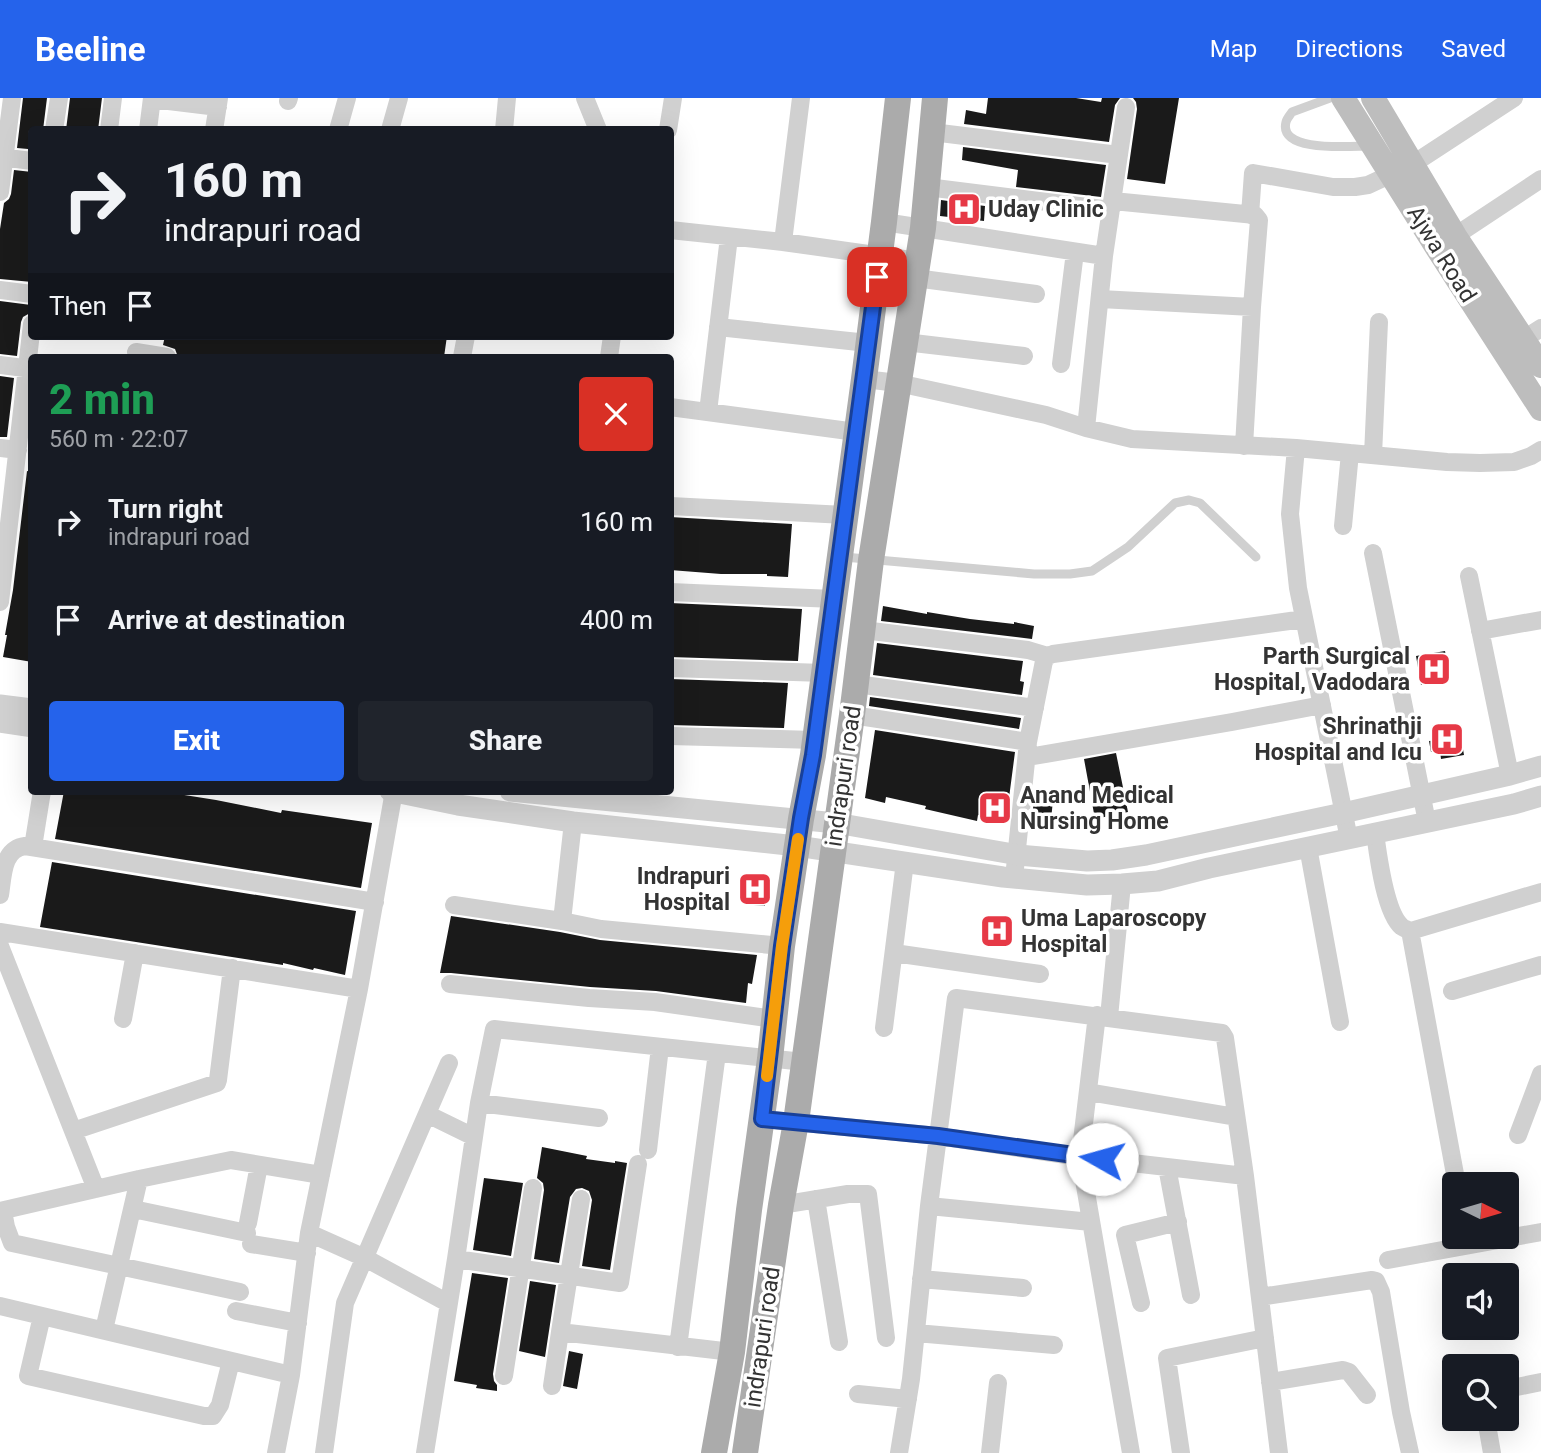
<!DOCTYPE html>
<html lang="en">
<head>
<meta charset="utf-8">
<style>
  body { margin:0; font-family:Roboto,sans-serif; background:#20242c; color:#f1f3f6; height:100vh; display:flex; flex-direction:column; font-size:26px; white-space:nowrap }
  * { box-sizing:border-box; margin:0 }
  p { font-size:23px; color:#9ea1a6 }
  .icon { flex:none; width:38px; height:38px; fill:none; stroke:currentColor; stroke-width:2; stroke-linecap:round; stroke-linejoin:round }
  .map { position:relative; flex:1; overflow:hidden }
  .side { position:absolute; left:28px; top:256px; width:646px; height:441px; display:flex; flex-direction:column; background:#171b24; border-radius:7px; box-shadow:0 7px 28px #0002 }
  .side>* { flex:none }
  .hud { position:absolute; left:28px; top:28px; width:646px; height:214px; border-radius:7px; box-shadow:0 7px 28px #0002; background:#171b24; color:#f1f3f6; overflow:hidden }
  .needle { width:46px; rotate:95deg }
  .controls { position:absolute; left:1442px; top:1074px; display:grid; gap:14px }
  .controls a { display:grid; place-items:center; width:77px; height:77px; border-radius:7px; background:#171b24; box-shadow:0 7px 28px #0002; font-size:35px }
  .pin { position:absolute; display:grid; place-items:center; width:60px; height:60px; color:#fff; margin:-30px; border-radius:14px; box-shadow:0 4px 10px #0006 }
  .me { position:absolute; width:77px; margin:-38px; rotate:277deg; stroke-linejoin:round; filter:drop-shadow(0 0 5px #0008) }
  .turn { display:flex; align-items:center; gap:24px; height:147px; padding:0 21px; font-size:32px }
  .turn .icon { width:91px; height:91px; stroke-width:2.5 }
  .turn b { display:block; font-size:49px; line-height:60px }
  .then { display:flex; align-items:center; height:66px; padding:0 21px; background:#0003; gap:14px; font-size:26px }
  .round { display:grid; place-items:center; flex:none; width:74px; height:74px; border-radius:7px; background:#20242c }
  .overview { display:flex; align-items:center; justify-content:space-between; height:119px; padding:0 21px }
  h1 { font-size:42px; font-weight:800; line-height:52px; color:#1e9e55 }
  .button { display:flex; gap:14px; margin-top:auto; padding:14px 21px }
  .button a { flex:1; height:80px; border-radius:7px; background:#2563eb; color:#fff; font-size:28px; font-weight:800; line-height:80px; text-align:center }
  .button a+a { background:#20242c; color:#f1f3f6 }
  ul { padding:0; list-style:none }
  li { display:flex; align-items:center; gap:21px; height:98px; padding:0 21px }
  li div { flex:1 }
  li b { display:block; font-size:26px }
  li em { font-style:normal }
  header { display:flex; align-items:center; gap:42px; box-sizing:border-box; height:98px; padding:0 35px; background:#2563eb; color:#fff }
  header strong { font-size:33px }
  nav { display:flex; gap:38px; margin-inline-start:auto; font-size:24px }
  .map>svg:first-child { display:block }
</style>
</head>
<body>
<header>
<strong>Beeline</strong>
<nav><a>Map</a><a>Directions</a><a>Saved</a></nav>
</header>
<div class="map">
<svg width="1541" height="1355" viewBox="0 0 1541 1355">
  <rect width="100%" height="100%" fill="#fff"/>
  <path fill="#1a1a1a" d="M23,0H47L43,32H29L28,51L17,50Z
    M70,0H102L98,32H66Z
    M988,0H1076L1101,4L1102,0H1120L1115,7L1109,44L964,26L966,12L986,16Z
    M1133,0H1179L1165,86L1127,81L1137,11L1136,4Z
    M963,49L1106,67L1101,99L1016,89L1018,72L962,62Z
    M14,72L32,74V184L0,181V131L4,105L9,101L11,96Z
    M941,102L985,108L984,123L940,118Z
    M0,203L31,207L30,215L23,219L21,224L17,258L0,256Z
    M165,238H447L444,259H178L175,251L163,247Z
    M0,278L14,280L7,339H0Z
    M27,373L32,374V564L3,559L7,537H5L13,492Z
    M670,419L792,426L788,479L767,478V476H721L670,472Z
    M670,505L802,511L798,563L670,559Z
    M883,508L927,516V514L970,521L1014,526V524L1034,528L1032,541L881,523Z
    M877,545L1023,563L1020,583L1024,584L1022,597L873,577Z
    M1445,553L1450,582L1421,587L1416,558Z
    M670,581L788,585L784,630L670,627Z
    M870,599L1021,620L1019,631L869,608Z
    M1459,628L1464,657L1441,661L1440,653L1431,654L1429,643L1438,642L1437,632Z
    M875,632L1015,654L1006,723L978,717L977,723L925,711L926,708L886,699L885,705L865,700Z
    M1116,655L1128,714L1095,721L1084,661Z
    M64,693H159L216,702L281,715L282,712L372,725L361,790L55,741Z
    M1034,701L1053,702L1050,732L1031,730Z
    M52,764L356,813L345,877L314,870L313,872L283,865V867L40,829Z
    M745,777L767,779L765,808L743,806Z
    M451,818L560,834L600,842L757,857L752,886L748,885L746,905L656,893L590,889L451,875H440Z
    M990,824L1004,825L1002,846L988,844Z
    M542,1049L587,1058L586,1061L615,1065V1063L627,1065L610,1172L582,1168L592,1102L589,1093L582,1090L576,1091L570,1099L559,1165L534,1161L544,1092L543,1085L537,1080Z
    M484,1080L523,1085L511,1158L473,1152Z
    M472,1175L508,1180L493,1276L494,1283L497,1287V1293L476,1290L477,1287L454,1283Z
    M530,1183L556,1187L545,1259L519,1253Z
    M569,1253L583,1256L577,1291L563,1288Z"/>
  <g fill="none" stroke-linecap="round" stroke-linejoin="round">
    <path stroke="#d0d0d0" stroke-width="9" d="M1330,0L1292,14C1290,17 1287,20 1286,24C1278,55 1351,48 1368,48
      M844,459L1034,476H1070L1092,473L1128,449L1175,405L1189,402L1200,405L1256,459"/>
    <path stroke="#d0d0d0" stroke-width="18" d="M585,0L598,32
      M152,1L218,9
      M288,3L289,0
      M54,32L59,0
      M109,32L113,0
      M148,32L152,0
      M214,32L219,0
      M338,32L347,0
      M390,32L399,0
      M504,32L507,0
      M668,32L673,0
      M932,34L1119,57
      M0,59L32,63
      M927,89L1111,112
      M0,94L12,0
      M1113,103L1255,117L1259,122L1252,209L1244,348
      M1250,117L1253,75L1333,89H1355L1368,87L1413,66L1514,0
      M884,124L1104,158
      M670,132L783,144L918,163
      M1455,138L1541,81
      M783,144L801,0
      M915,180L1036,196
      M0,192L32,196
      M1100,201L1252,209
      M718,229L868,245
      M1524,241L1541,230
      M905,244L1024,258
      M136,254L167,259
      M462,259L466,238
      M609,259L612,238
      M1061,266L1075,154
      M0,267L32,271
      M864,281L898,285L1046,317L1086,330L1132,341L1296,350L1447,364L1480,365L1514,364L1531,358L1541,352
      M670,309L856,334
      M708,314L729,139
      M1086,330L1104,158L1126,9
      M0,350L18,352
      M1296,350L1290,416L1298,490L1349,741
      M1373,357L1379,224
      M670,408L845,417
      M1343,428L1350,355
      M1373,455L1427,724
      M1469,478L1510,677
      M670,494L834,501
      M0,504L32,226
      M863,532L1028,552L1048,558
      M1480,533L1541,522
      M670,570L824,575
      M856,586L1035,610
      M852,617L1028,644
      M670,638L815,642
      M1028,659L1232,624L1322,607
      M1375,735C1378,757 1385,815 1402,829C1403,830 1410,833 1412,834
      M33,749L42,693
      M1308,749L1340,924
      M1014,780L1028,644L1044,563L1048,558L1053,556L1304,521
      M0,797C3,779 2,751 25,748L375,804
      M454,807L562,823L601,831L782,848
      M562,823L573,724
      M0,834L359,891
      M0,848L96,1091
      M894,855L1040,876
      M450,886L589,900L655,904L774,921
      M1452,893L1541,867
      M1097,917L1080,1059L1131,1355
      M1109,919L1122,786
      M123,921L135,855
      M884,930L905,764
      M1088,994L1236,1019
      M479,1005L599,1020
      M427,1016L474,1039
      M762,1021L938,1038L1080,1059L1245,1078
      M73,1033L217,985L218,982L232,870
      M1518,1037L1541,976
      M648,1052L660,949
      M1167,1069L1191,1197
      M1457,1087L1411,838L1414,832L1541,794
      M816,1101L839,1244
      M781,1107L848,1096H868L886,1240
      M929,1108L1091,1124
      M133,1111L247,1135
      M0,1113L139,1081L231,1062L321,1077
      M3,1113L6,1129L12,1145L240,1194
      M248,1125L259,1067
      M309,1135L365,1160L448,1205
      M251,1146L307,1155
      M456,1161L620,1185L638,1066
      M1388,1162L1541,1134
      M921,1181L1023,1190
      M1260,1199L1372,1182L1376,1183L1381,1194L1401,1314L1410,1355
      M1141,1205L1125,1137L1178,1124
      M0,1208L291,1277
      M236,1213L298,1225
      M42,1218L28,1278L204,1318H213L220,1307L231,1263
      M104,1232L139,1081
      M560,1234L581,1101
      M916,1235L1054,1247
      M678,1249L717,955
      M504,1278L533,1090
      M1270,1284L1343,1272L1349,1274L1367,1297
      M552,1288L560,1234L732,1254
      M1507,1291L1541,1284
      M858,1296L908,1301
      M1486,1321L1492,1355
      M276,1355L291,1277L309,1135L359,891L394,693
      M324,1355L345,1205L449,965
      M425,1355L456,1161L479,1005L494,931L804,964
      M899,1355L911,1281L929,1108L956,900L1222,935L1225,940L1245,1078L1279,1355
      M990,1355L998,1285
      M1181,1355L1167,1260L1265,1240"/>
    <path stroke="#d0d0d0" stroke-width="21" d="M0,607L32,611
      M0,624L32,629
      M390,693L458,707L573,724L797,748L1003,779L1087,787L1122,786L1158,783L1209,770L1514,706L1541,698
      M510,693L836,725L1018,757L1087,763L1112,762L1146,757L1343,715L1510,677L1541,668"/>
    <path stroke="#bdbdbd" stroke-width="24" d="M1343,0L1437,150L1541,311
      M1373,0L1455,138L1541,268"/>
    <path stroke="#ababab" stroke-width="26" d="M714,1355L732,1254L749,1112L770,961L782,848L801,721L813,657L864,281L884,124L898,0
      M745,1355L781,1107L796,1024L852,617L871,462L923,130L935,0"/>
  </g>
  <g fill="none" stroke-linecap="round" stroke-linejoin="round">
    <g stroke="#184099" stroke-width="18">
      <path id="route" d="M877,179L813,657L801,720L782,848L762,1021L938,1038L1102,1061"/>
    </g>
    <use href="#route" stroke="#2563eb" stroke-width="12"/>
    <path stroke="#f59e0b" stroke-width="12" d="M767,978L782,848L798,741"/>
  </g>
  <defs>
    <g id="hospital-square" transform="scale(1.75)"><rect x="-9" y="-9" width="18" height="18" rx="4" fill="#e63946" stroke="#fff"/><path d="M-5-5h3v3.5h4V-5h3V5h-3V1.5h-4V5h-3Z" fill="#fff"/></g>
  </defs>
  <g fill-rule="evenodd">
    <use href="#hospital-square" x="964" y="111"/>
    <use href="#hospital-square" x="1434" y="571"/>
    <use href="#hospital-square" x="1447" y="641"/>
    <use href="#hospital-square" x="995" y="710"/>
    <use href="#hospital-square" x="755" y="791"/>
    <use href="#hospital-square" x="997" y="833"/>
  </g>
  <g text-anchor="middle" stroke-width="7" stroke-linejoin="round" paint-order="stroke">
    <g font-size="23" font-weight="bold" fill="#333" stroke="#fff" text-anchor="start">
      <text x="988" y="119">Uday Clinic</text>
      <text x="1410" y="566" text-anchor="end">Parth Surgical<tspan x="1410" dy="26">Hospital, Vadodara</tspan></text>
      <text x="1422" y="636" text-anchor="end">Shrinathji<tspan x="1422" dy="26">Hospital and Icu</tspan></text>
      <text x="1020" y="705">Anand Medical<tspan x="1020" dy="26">Nursing Home</tspan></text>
      <text x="730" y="786" text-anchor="end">Indrapuri<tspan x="730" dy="26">Hospital</tspan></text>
      <text x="1021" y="828">Uma Laparoscopy<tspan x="1021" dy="26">Hospital</tspan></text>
    </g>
    <g font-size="23" fill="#333" stroke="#fff">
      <text transform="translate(1442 156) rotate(58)" y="8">Ajwa Road</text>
      <text transform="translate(843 678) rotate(-82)" y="8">indrapuri road</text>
      <text transform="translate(762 1239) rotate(-82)" y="8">indrapuri road</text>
    </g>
  </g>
</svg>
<div class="controls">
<a><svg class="needle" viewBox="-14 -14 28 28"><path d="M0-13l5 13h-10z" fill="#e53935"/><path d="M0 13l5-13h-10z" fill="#9ea1a6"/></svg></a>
<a><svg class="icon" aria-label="sound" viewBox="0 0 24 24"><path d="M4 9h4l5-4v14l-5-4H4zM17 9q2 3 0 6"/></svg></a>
<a><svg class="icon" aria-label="search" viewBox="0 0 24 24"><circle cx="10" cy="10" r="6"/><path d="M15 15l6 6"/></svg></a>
</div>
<div class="pin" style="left:877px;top:179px;background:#d93025"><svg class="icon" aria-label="arrive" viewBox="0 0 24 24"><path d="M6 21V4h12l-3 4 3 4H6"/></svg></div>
<svg class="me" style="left:1102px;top:1061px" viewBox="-20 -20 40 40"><circle r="19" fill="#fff"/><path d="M0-13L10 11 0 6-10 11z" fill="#2563eb"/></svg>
<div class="hud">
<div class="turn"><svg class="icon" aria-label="right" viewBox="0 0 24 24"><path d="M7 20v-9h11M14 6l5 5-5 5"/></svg><div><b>160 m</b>indrapuri road</div></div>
<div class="then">Then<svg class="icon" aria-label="arrive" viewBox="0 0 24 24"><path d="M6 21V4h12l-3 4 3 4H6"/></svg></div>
</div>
<section class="side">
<div class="overview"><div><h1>2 min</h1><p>560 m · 22:07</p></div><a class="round" style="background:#d93025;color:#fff"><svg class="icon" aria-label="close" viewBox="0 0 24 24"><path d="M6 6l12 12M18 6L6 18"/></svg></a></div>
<ul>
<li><svg class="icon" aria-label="right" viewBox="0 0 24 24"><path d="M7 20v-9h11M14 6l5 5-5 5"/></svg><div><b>Turn right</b><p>indrapuri road</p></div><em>160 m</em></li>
<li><svg class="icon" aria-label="arrive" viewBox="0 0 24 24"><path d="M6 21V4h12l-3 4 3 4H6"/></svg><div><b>Arrive at destination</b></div><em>400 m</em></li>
</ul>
<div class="button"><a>Exit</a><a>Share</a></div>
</section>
</div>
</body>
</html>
